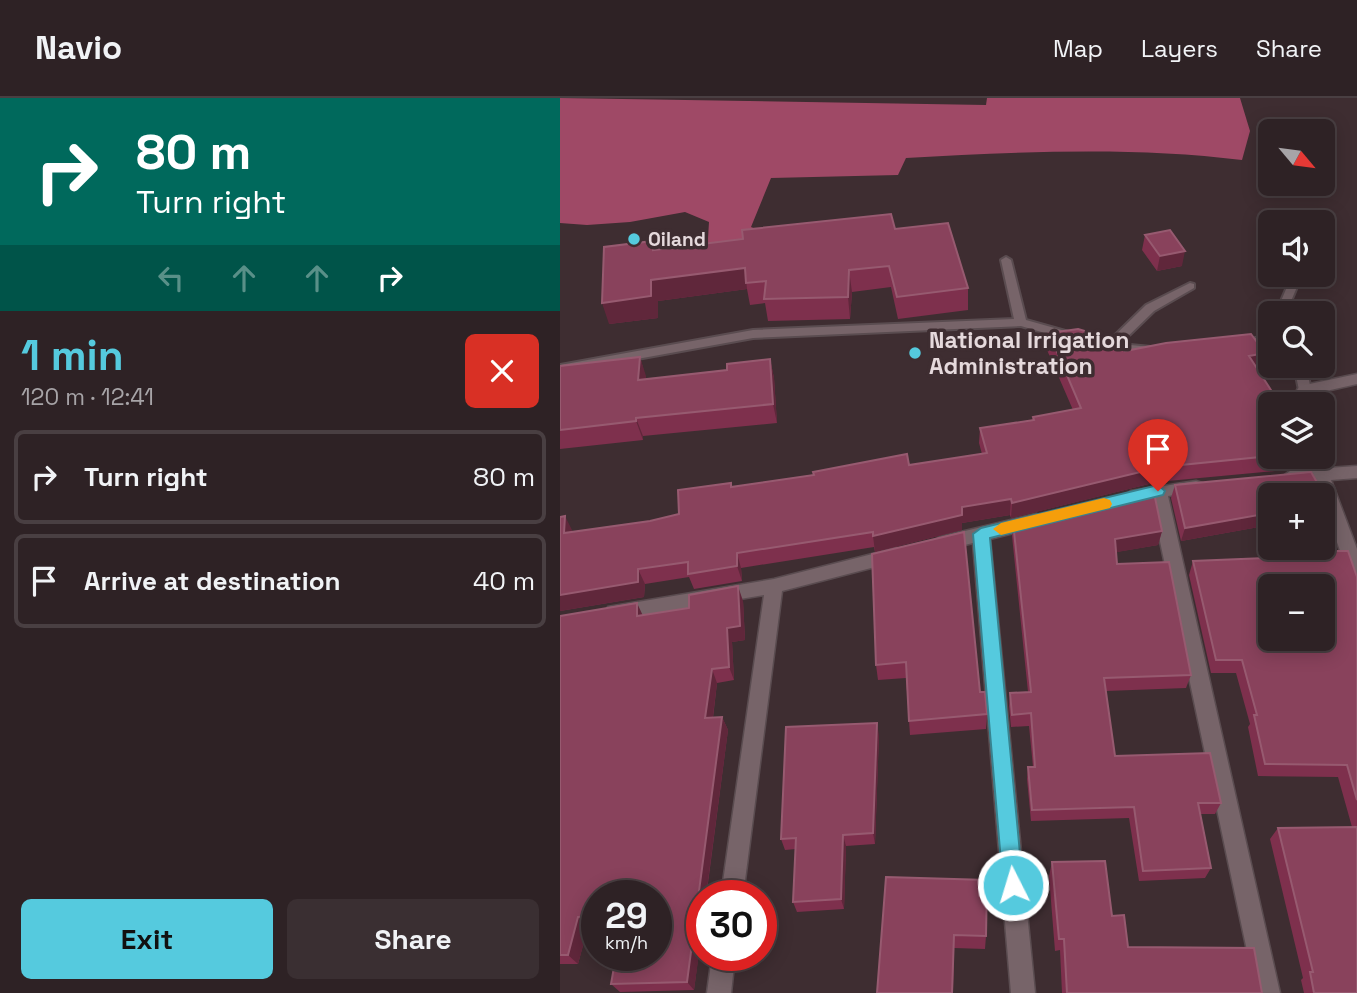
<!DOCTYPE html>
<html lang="en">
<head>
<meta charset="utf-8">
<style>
  body { margin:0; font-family:"Space Grotesk",sans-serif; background:#3a2f32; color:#f1f3f6; height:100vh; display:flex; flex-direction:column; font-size:26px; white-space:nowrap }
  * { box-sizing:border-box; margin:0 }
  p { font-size:23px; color:#a7a4a7 }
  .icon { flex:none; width:38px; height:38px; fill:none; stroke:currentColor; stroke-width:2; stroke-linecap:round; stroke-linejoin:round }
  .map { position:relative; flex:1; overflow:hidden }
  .sheet { display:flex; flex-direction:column; background:#2e2225; width:560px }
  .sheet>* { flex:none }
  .hud { background:#00695c; color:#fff; overflow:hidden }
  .needle { width:46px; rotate:119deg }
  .tools { position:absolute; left:698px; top:21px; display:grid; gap:14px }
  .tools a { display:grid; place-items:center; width:77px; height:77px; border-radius:10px; background:#2e2225; box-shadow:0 4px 18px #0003,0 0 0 2px #493f42; font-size:35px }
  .speed { position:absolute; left:21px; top:782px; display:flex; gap:14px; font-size:35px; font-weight:700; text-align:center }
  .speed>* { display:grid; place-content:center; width:91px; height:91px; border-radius:50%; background:#2e2225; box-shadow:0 4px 18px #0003,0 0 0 2px #493f42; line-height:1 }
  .speed small { font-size:18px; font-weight:400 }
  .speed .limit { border:10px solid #d22; background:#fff; color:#111 }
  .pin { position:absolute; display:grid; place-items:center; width:60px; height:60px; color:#fff; margin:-72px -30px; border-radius:50% 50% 50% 0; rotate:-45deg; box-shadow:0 0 7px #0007 }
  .pin .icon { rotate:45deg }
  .me { position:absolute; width:77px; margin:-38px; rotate:355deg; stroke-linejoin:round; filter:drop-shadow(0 0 5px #0008) }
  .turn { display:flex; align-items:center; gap:24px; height:147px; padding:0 21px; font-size:32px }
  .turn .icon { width:91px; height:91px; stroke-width:2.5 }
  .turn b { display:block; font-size:49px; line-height:60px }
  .lanes { display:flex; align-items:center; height:66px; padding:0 21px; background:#0003; justify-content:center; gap:35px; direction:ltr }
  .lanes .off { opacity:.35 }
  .round { display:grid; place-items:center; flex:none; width:74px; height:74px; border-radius:10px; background:#3a2f32 }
  .headline { display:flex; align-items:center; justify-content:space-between; height:119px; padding:0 21px }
  h1 { font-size:42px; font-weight:800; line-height:52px; color:#55cade }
  .action { display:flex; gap:14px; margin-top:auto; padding:14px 21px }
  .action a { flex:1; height:80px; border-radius:10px; background:#55cade; color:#111; font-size:28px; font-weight:800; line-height:80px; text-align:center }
  .action a+a { background:#3a2f32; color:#f1f3f6 }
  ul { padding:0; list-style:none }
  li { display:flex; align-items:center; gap:21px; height:94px; margin:0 14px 10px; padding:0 7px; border:4px solid #493f42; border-radius:10px }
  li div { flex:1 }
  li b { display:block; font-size:26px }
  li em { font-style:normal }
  header { display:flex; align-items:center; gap:42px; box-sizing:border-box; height:98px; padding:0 35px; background:#2e2225; border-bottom:2px solid #493f42 }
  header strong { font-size:33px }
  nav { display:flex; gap:38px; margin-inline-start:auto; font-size:24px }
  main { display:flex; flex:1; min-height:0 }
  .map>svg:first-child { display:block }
</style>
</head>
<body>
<header>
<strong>Navio</strong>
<nav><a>Map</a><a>Layers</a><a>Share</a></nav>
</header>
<main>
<section class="sheet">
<div class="hud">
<div class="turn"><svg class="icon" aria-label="right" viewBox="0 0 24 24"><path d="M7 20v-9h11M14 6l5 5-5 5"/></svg><div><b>80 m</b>Turn right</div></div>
<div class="lanes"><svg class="icon off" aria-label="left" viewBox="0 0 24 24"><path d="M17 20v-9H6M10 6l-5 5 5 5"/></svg><svg class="icon off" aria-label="ahead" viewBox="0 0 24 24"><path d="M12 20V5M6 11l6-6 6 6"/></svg><svg class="icon off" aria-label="ahead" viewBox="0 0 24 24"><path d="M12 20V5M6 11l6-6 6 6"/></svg><svg class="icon" aria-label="right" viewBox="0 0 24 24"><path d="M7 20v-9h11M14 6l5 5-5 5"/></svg></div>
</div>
<div class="headline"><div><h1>1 min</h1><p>120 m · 12:41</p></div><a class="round" style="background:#d93025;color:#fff"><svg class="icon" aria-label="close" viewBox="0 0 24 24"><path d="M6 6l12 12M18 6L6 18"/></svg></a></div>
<ul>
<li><svg class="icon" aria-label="right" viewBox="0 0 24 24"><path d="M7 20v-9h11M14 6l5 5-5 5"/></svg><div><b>Turn right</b></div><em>80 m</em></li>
<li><svg class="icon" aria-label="arrive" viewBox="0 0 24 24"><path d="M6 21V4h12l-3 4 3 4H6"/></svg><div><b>Arrive at destination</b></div><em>40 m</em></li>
</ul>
<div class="action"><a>Exit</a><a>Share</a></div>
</section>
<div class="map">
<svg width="797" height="895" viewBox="0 0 797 895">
  <rect width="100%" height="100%" fill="#3e2d31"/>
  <path fill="#9f4966" d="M0,0L426,7L427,0H680L690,33L682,62C571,48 457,54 346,60L338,77L211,80L191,129L216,140L147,156L149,124L125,114L70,124L27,127L0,125Z"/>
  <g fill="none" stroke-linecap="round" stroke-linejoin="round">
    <g stroke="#5a4c50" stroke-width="4">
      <path id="lane" d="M446,159L451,162L466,222L516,236V242L512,243L461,228L193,240L0,275V267L193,232L454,221L441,162Z
        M732,177H742L726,215H716Z
        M630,185L634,186V190L594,213L560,246L591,249L595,250V256L541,252V246L547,245L586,207Z
        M710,238V246L681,250L675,246L681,242Z
        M734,268H746L751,292L749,295H741L739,292Z"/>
    </g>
    <g stroke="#5a4c50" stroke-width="3">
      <path id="street" d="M797,276V286L753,296L755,306H739L737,292L740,288Z
        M763,355L768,370L797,368V380L771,382L797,451V482L791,480L788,475L763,405V397H760L755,383L730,385L722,379L730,373L752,371L749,359H763Z
        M636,383L642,385L644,389L642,393L608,398L720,895H696L591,401L571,405L563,399L571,393Z
        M476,416L482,418L485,423L482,428L430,441L475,895H451L413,445L384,452L378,450L375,445L378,440L384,438Z
        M336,450L342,452L345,457L342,462L222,493L183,798H161L204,497L55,522L48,519L46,514L48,509L214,481Z
        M152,858H175L171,895H147Z"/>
    </g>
    <use href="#lane" fill="#776469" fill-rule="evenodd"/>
    <use href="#street" fill="#776469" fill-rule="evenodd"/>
  </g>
  <path fill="#7e304d" d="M335,131L408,190V212L338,221L331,189L292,194L290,221L208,223L205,205L190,207L187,191L98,203V220L49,226L93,143L95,152Z
    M585,137L622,168L597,173L582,152Z
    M489,235L530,244L565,253L705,255L700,271H697L710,359H741L736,371L597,384L451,420L450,417L402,425V432L315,454L314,449L181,470L182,483L134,491L129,479L85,486L84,499L0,513L13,434L90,423L119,416L171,385L172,389L349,367L422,356L419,345L420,330L472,322L473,319L513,312L487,252Z
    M80,259L86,281L167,272L210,261L214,280L217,325L83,338V342L0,351V268Z
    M751,374L769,405L763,418V397H710V427L621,443L611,400L615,387Z
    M453,424L602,433L598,447L556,454L557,466L631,577L626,590L546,593L555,658L661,705L655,716H640L651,770L645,780L579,783L569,720L471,723L467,681L468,669H473L469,628L451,629L449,608L450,595L468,594L452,438Z
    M404,434L420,594L427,616L426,631L350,637L346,580L318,582L316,567Z
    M757,453L797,479V895H744L741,882L743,880L710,741L718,730L792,729L778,679L698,678L688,629L690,626L676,575H651L629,477L633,463L755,458Z
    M183,503L185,542L172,544L174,582L157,585L153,620L162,619L168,632L134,892L60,894L51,886L96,798H37V829H28L18,866H0V518L83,517Z
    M319,637L315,746L286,748L284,811L237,814L233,804L236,751L225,752L221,741Z
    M492,764L552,818L568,849L702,895H502L500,852L495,853L489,778Z
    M326,779L426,838L425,851L394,850L393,895H317Z"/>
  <path fill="#60273b" d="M625,153L622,168L597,173L600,158Z
    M185,170L187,191L98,203V220L49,226L42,205L91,182Z
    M289,172L292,194L290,221L288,199Z
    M705,255L700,271L684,274L689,258Z
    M80,259L86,278L85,301L78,282Z
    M210,261L214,280L217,325L213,306Z
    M76,320L83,338V342L76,323Z
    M601,369L597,384L451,420L452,405Z
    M451,401L450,417L402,425V432L315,454L313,438L402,409Z
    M769,405L763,418V406Z
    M710,415V427L621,443L625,430Z
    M5,418L13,434L4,435Z
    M602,433L598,447L552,455L555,441Z
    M177,455L181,470L182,483L177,468Z
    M78,471L85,486L84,499L0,513V497Z
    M178,488L183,503L185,542L172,544L174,582L169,569L167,530Z
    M77,505L84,520L77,518Z
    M152,571L157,585L151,633L145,620Z
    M162,619L168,632L146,798H142V834L134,892L127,884Z
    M317,625L319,637L315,746L313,735Z
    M283,737L286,748L284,811L281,801Z
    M18,819L28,829L18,866L8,857Z"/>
  <path fill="#89425c" stroke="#975a70" stroke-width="2" fill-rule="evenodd" d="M331,116L335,131L388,125L408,190L337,199L329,168L289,172L288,199L204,201L206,183L186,185L185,170L91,182V198L42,205L44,149L93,143V152L183,141L182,132Z
    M610,132L625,153L600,158L585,137Z
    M518,231L525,233L530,244L559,241L565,253L606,245L691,236L705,255L689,258L720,306H710V358L601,369L452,405L451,401L402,409V417L313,438V434L177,455V468L128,476V464L78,471V484L0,497V419L5,418L4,435L90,423L119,416L118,392L171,385V389L254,377L253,374L347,356L349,367L427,355L420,330L474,322L473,319L521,310L489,235Z
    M80,259L78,282L167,272V266L210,261L213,306L76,320V323L0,332V268Z
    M751,374L769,405L763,406V397H710V415L625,430L615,387Z
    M593,390L602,433L555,441L557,466L609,464L631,577L544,580L555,658L650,655L661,705H638L651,770L583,773L574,709L472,712L468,669H475L471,615L452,617L450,595L471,594L453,424Z
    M404,434L420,594H425L427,616L349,623L346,564L316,567L312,456Z
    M757,453H788L797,479V702L787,667L705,666L694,617H697L682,562H656L633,463L758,458ZM710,488H763V541H710Z
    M178,488L180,528L167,530L169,569L152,571L145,620L162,619L127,884L51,886L56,858H96V798H37V818L18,819L8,857H0V518L77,505V518L129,510V497Z
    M317,625L313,735L283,737L281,801L233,804L236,740L221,741L226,629Z
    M797,729V895H754L750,874H753L718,730Z
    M545,763L552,818L564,817L568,849L694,850L702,895H507L504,841H499L492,764Z
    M326,779L427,782L426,838L394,837L392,895H317Z"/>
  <path fill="#55cade" stroke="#378390" stroke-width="2" d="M598,387L605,393L603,397L430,440L463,787L460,794L453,797L446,794L443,787L413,436L421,430Z"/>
  <path fill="#f59e0b" d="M544,400L550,402L552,406L550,410L441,437L433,431L441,425Z"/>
  <g fill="#55cade" stroke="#3e2d31" stroke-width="2.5">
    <circle cx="74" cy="141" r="7"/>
    <circle cx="355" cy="255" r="7"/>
  </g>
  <g text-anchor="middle" stroke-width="7" stroke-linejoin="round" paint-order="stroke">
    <g font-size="19" font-weight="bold" fill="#e5d9dc" stroke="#3e2d31" text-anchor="start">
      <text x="88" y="148">Oiland</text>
    </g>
    <g font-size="23" font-weight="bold" fill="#e5d9dc" stroke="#3e2d31" text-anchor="start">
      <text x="369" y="250">National Irrigation<tspan x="369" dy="26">Administration</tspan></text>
    </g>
  </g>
</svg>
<div class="tools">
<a><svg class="needle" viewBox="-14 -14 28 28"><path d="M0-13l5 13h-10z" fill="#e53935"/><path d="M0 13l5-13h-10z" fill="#a7a4a7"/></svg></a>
<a><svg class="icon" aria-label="sound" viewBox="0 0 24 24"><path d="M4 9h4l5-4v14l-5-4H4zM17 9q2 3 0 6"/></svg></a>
<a><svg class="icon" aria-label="search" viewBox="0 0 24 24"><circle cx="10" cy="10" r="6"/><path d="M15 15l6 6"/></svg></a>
<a><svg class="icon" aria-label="layers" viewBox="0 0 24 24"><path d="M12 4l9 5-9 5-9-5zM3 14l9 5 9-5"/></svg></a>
<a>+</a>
<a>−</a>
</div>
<div class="speed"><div>29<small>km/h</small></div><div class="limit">30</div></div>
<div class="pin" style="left:598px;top:393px;background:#d93025"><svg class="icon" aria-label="arrive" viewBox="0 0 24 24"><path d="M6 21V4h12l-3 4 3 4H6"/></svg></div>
<svg class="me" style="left:453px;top:787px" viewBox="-20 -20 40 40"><circle r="17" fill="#55cade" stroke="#fff" stroke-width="3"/><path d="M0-11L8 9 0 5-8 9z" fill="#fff"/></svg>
</div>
</main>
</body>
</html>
